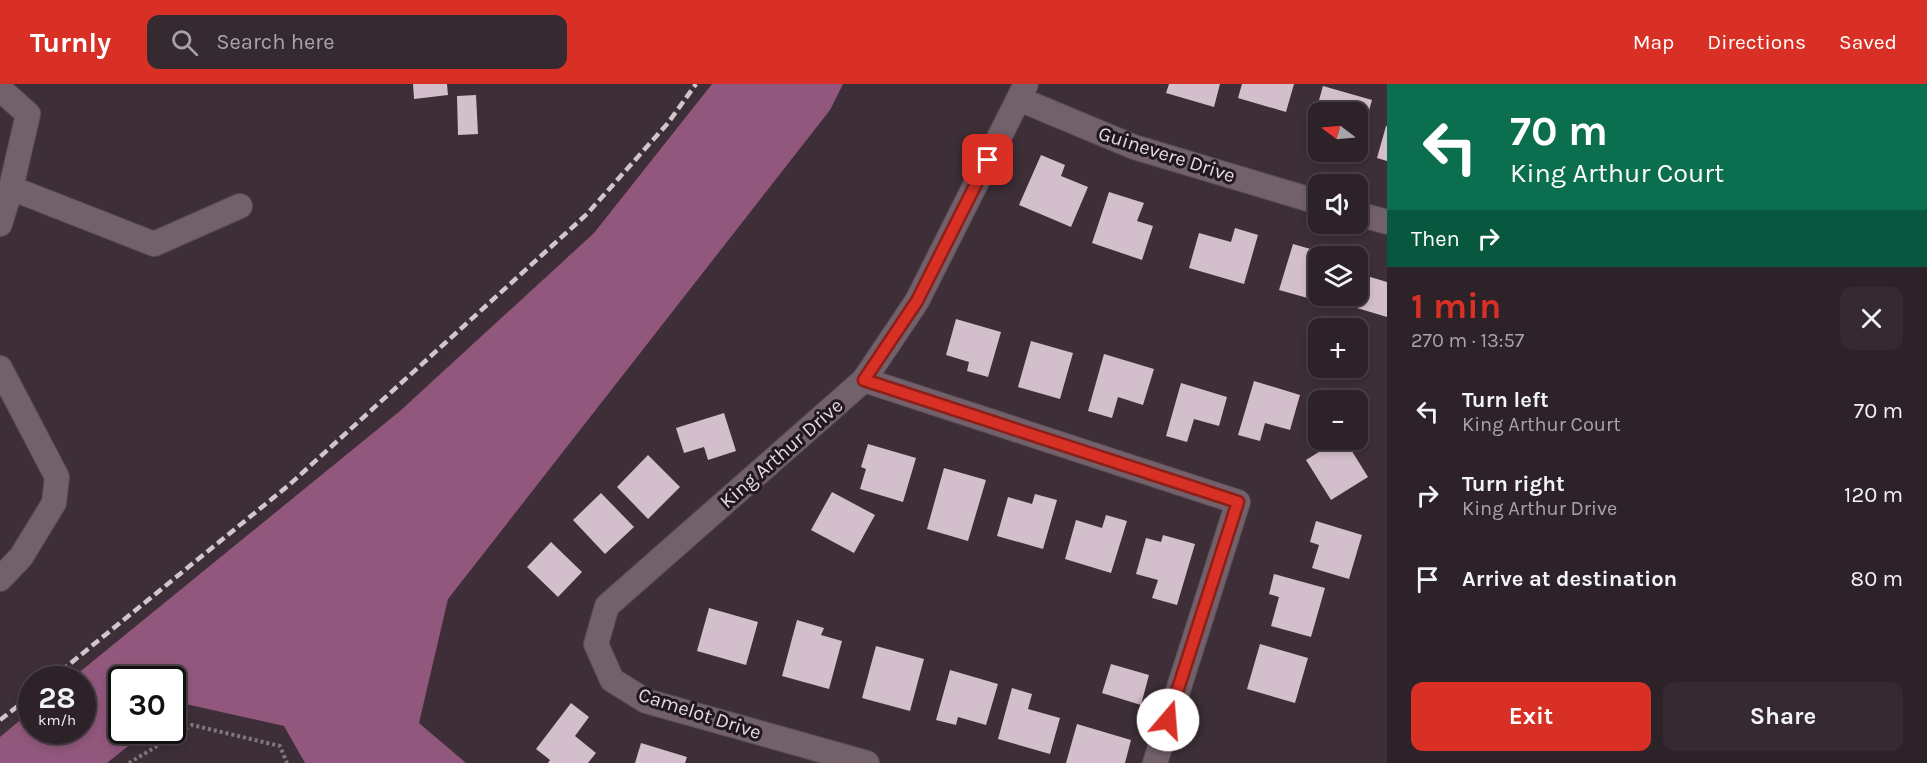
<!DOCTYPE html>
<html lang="en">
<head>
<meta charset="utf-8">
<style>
  body { margin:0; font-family:Karla,sans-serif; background:#362a31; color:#f1f3f6; height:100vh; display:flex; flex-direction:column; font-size:22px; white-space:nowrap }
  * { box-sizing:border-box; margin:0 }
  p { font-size:20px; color:#a7a4a8 }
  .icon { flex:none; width:33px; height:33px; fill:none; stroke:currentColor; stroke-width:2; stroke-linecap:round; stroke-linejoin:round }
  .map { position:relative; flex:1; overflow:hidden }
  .panel { display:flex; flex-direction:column; background:#2e2229; width:540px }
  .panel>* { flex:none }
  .top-card { background:#0b6e4f; color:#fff; overflow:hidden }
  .needle { width:39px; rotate:286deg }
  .fabs { position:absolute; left:1308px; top:18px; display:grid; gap:12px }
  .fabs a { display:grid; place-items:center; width:60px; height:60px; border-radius:12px; background:#2e2229; box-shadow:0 3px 9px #0003,0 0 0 2px #493f46; font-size:30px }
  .speed { position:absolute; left:18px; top:582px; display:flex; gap:12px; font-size:30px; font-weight:700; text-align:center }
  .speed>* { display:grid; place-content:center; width:78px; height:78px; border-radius:50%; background:#2e2229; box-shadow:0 3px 9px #0003,0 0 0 2px #493f46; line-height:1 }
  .speed small { font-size:15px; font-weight:400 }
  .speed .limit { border:3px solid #111; border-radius:9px; background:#fff; color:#111 }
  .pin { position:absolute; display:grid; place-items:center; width:51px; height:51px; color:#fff; margin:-26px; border-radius:12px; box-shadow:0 3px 9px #0006 }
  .me { position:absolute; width:66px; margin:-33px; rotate:18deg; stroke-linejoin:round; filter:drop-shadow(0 0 4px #0008) }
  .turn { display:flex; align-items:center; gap:21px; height:126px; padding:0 24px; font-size:27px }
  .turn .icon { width:78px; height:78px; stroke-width:2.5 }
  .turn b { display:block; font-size:42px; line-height:51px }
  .then { display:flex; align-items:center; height:57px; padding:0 24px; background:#0003; gap:12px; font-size:22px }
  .round { display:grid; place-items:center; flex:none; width:63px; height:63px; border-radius:12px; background:#362a31 }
  .headline { display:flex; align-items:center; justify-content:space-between; height:102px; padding:0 24px }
  h1 { font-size:36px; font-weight:700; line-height:45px; color:#d93025 }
  .cta { display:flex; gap:12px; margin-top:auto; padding:12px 24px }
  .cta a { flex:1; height:69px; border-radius:12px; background:#d93025; color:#fff; font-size:24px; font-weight:700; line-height:69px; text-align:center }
  .cta a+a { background:#362a31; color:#f1f3f6 }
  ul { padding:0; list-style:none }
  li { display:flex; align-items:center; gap:18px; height:84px; padding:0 24px }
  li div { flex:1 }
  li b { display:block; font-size:22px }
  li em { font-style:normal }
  header { display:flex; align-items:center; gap:36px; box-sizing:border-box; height:84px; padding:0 30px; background:#d93025; color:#fff }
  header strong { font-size:28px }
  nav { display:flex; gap:33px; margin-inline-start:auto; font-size:21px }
  .search { width:420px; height:54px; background:#362a31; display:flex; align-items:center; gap:15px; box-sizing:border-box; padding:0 21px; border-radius:12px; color:#a7a4a8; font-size:22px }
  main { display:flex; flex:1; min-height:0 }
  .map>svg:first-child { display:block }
</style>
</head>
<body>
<header>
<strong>Turnly</strong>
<div class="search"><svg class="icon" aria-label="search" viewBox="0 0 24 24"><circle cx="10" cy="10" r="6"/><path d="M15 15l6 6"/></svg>Search here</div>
<nav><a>Map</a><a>Directions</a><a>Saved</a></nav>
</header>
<main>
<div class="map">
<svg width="1387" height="679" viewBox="0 0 1387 679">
  <rect width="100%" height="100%" fill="#3d2e37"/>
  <path fill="#91577c" d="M712,0H843L830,26L448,515L419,639L466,679H305L284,642L181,619L173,625L172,596H122V646L147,647L107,679H0V653L31,627L32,646H82V596L71,595L400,327L594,149Z"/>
  <path fill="#d3bfcb" d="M413,0H447L448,11L414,15Z
    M1169,0H1220L1214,23L1166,9Z
    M1242,0H1294L1286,28L1238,14Z
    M1323,2L1372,16L1361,55L1358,54V28H1318V43L1312,41Z
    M476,11L478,50L458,51L457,12Z
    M1386,42H1387V77L1377,74Z
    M1041,71L1065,81L1061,92L1088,103L1071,143L1019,121Z
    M1109,108L1144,119L1137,137L1153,142L1142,176L1092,159Z
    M1235,144L1258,151L1244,200L1189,184L1199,149L1231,158Z
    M1293,160L1335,172H1318V212H1331L1329,220L1279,206Z
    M1367,192L1387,198V233L1357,224Z
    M956,235L1001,248L988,293L967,287L969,278L946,271Z
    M1031,257L1073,269L1060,315L1018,303Z
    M1104,270L1154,285L1143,321L1118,313L1112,334L1088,327Z
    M1254,297L1300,311L1290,346L1265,339L1260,357L1238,351Z
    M1181,299L1227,313L1219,342L1194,335L1187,358L1166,352Z
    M724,329L736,367L708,376L704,363L684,369L676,344Z
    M1338,356H1345L1368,393L1331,416L1306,376Z
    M868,360L916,374L903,418L860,405L866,385L861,383Z
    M648,371L680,403L648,435L617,403Z
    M944,384L986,396L968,457L927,445Z
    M832,408L875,431L854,469L811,446Z
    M601,409L634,443L605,470L573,436Z
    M1035,410L1057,416L1043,465L997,452L1008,413L1032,420Z
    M1106,431L1127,437L1111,489L1065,475L1076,436L1102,444Z
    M1316,437L1362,451L1349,495L1312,484L1319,461L1310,458Z
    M1163,451L1195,460L1177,521L1152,514L1158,496L1136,490L1146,454L1161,458Z
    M551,458L582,488L558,513L527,483Z
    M1274,490L1325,504L1311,553L1271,542L1279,513L1269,510Z
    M709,524L758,538L746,581L697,567Z
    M797,536L824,544L821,551L842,557L829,605L782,592Z
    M1260,560L1308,574L1295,619L1247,605Z
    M876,562L924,575L910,627L862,614Z
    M1111,580L1149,591L1141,621L1102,609Z
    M950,586L998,600L986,641L958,633L956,641L936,636Z
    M1012,604L1032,610L1028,625L1060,634L1050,670L998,655Z
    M571,619L589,633L575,652L596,669L588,679H548L550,676L536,665Z
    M1077,640L1131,656L1125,679H1066Z
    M641,659L687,673L685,679H635Z"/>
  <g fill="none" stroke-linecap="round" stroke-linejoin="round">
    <g stroke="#594c54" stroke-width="26">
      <path id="minor" d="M0,5L28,30L11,104L0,140
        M1019,15L1134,63L1318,118
        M11,104L154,160L240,122
        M1358,130L1387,138
        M0,284L57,393L54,419L21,473L0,495
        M864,296L1238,418L1155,679
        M867,679L646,617L612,596L596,560L607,522L864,296L917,217L1026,0"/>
    </g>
    <path stroke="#84767e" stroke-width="4" stroke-dasharray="3 3" stroke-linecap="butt" d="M129,679L192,641L280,662L287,679"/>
    <use href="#minor" stroke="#72606a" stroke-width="24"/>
    <path stroke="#d2c6cd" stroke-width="4.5" stroke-dasharray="9 4.5" stroke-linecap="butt" d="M50,596L289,401L587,130L668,39L696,0
      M0,636L32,611"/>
  </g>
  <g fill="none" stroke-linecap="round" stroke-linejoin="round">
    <g stroke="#8d1f18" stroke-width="15">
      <path id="route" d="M988,76L917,217L864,296L1238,418L1168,636"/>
    </g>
    <use href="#route" stroke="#d93025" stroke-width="10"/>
  </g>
  <g text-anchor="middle" stroke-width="6" stroke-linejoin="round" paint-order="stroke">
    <g font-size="20" fill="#e3d8de" stroke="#20181d">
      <text transform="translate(1167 70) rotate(18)" y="7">Guinevere Drive</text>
      <text transform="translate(781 369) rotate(-41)" y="7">King Arthur Drive</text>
      <text transform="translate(700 629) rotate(18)" y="7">Camelot Drive</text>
    </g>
  </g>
</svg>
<div class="fabs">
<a><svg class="needle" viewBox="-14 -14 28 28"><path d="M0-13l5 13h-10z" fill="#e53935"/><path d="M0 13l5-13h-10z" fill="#a7a4a8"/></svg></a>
<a><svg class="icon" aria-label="sound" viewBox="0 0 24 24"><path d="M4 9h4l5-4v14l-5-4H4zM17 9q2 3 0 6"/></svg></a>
<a><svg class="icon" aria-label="layers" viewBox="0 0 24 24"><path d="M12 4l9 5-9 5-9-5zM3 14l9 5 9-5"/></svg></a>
<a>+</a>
<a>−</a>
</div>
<div class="speed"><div>28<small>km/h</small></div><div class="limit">30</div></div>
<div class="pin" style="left:988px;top:76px;background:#d93025"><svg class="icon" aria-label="arrive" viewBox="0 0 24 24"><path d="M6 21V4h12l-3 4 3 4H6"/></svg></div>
<svg class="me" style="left:1168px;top:636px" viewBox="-20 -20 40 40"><circle r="19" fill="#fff"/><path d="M0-13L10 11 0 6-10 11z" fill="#d93025"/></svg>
</div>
<section class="panel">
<div class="top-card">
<div class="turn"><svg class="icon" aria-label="left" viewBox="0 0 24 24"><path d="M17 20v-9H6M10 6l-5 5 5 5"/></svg><div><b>70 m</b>King Arthur Court</div></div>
<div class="then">Then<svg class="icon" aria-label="right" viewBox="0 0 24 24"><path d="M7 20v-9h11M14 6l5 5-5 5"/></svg></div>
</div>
<div class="headline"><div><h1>1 min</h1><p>270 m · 13:57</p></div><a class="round"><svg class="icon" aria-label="close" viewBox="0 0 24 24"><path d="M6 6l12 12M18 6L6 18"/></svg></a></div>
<ul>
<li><svg class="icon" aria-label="left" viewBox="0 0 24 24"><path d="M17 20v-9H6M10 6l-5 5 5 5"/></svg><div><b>Turn left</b><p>King Arthur Court</p></div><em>70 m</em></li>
<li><svg class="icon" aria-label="right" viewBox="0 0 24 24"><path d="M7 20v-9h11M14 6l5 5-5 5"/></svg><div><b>Turn right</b><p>King Arthur Drive</p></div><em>120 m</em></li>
<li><svg class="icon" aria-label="arrive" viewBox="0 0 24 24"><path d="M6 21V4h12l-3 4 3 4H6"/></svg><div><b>Arrive at destination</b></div><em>80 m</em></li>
</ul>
<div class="cta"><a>Exit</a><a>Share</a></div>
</section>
</main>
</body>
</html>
